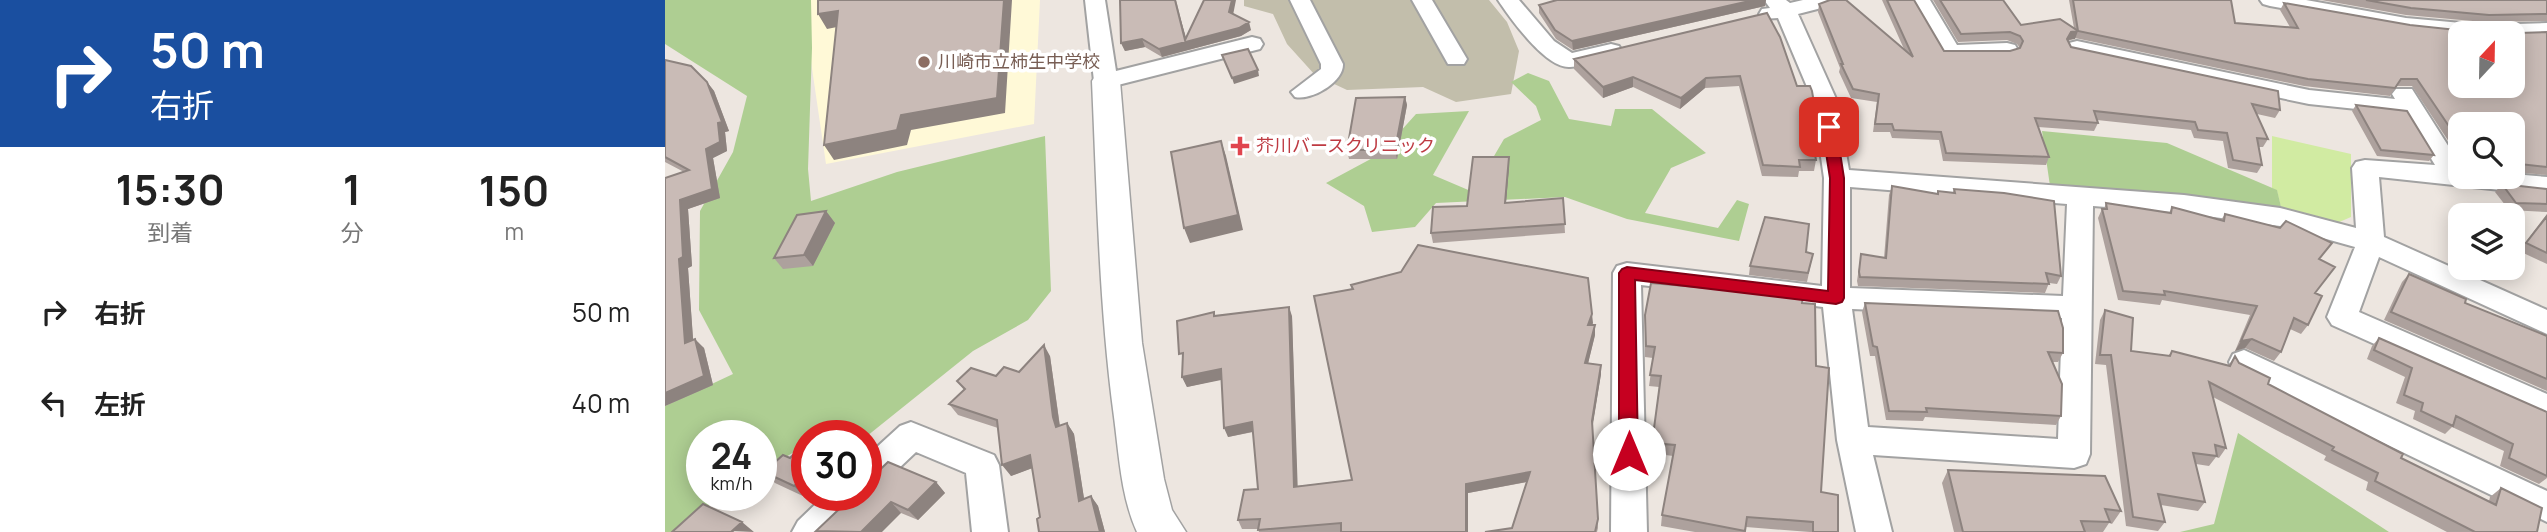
<!DOCTYPE html>
<html lang="ja">
<head>
<meta charset="utf-8">
<style>
  body { margin:0; font-family:Manrope,"Noto Sans JP",sans-serif; background:#f2f2f2; color:#222; height:100vh; display:flex; flex-direction:column; font-size:26px; white-space:nowrap }
  * { box-sizing:border-box; margin:0 }
  p { font-size:23px; color:#767676 }
  .icon { flex:none; width:38px; height:38px; fill:none; stroke:currentColor; stroke-width:2; stroke-linecap:round; stroke-linejoin:round }
  .map { position:relative; flex:1; overflow:hidden }
  .sheet { display:flex; flex-direction:column; background:#fff; width:665px }
  .sheet>* { flex:none }
  .hud { background:#1a4fa0; color:#fff; overflow:hidden }
  .needle { width:46px; rotate:22deg }
  .controls { position:absolute; left:1783px; top:21px; display:grid; gap:14px }
  .controls a { display:grid; place-items:center; width:77px; height:77px; border-radius:14px; background:#fff; box-shadow:0 4px 18px #0003; font-size:35px }
  .speed { position:absolute; left:21px; top:420px; display:flex; gap:14px; font-size:35px; font-weight:700; text-align:center }
  .speed>* { display:grid; place-content:center; width:91px; height:91px; border-radius:50%; background:#fff; box-shadow:0 4px 18px #0003; line-height:1 }
  .speed small { font-size:18px; font-weight:400 }
  .speed .limit { border:10px solid #d22; background:#fff; color:#111 }
  .pin { position:absolute; display:grid; place-items:center; width:60px; height:60px; color:#fff; margin:-30px; border-radius:14px; box-shadow:0 4px 10px #0006 }
  .me { position:absolute; width:77px; margin:-38px; rotate:0deg; stroke-linejoin:round; filter:drop-shadow(0 0 5px #0008) }
  .turn { display:flex; align-items:center; gap:24px; height:147px; padding:0 35px; font-size:32px }
  .turn .icon { width:91px; height:91px; stroke-width:2.5 }
  .turn b { display:block; font-size:49px; line-height:60px }
  .eta { display:flex; justify-content:space-evenly; align-items:center; height:119px; text-align:center }
  .eta b { font-size:42px; font-weight:700; line-height:49px }
  ul { padding:0; list-style:none }
  li { display:flex; align-items:center; gap:21px; height:91px; padding:0 35px }
  li div { flex:1 }
  li b { display:block; font-size:26px }
  li em { font-style:normal }
  main { display:flex; flex:1; min-height:0 }
  .map>svg:first-child { display:block }
</style>
</head>
<body>
<main>
<section class="sheet">
<div class="hud">
<div class="turn"><svg class="icon" aria-label="right" viewBox="0 0 24 24"><path d="M7 20v-9h11M14 6l5 5-5 5"/></svg><div><b>50 m</b>右折</div></div>
</div>
<div class="eta">
<div><b>15:30</b><p>到着</p></div>
<div><b>1</b><p>分</p></div>
<div><b>150</b><p>m</p></div>
</div>
<ul>
<li><svg class="icon" aria-label="right" viewBox="0 0 24 24"><path d="M7 20v-9h11M14 6l5 5-5 5"/></svg><div><b>右折</b></div><em>50 m</em></li>
<li><svg class="icon" aria-label="left" viewBox="0 0 24 24"><path d="M17 20v-9H6M10 6l-5 5 5 5"/></svg><div><b>左折</b></div><em>40 m</em></li>
</ul>
</section>
<div class="map">
<svg width="1882" height="532" viewBox="0 0 1882 532">
  <rect width="100%" height="100%" fill="#ede6e0"/>
  <path fill="#fff9d7" d="M137,0H375L369,124L161,164Z"/>
  <path fill="#c2beab" d="M579,0H824L842,22L854,51L846,94L791,102L758,87L682,90L650,75L622,44L608,14L579,6Z"/>
  <path fill="#d1eba2" d="M1607,136L1686,154V217L1672,223L1617,211L1612,191L1607,188Z"/>
  <path fill="#aece92" d="M0,0H146L147,48L143,169L146,201L232,172L380,136L386,291L363,320L308,351L202,436H142V447L134,449L96,472V436H37V495H58L10,532H0V406L68,374L34,310L35,211L68,152L82,96L0,44Z
    M863,73L884,81L904,119L946,126L950,109H987L1041,153L1006,168L980,213L1053,228L1072,200L1084,204L1074,241L962,219L900,197L771,203L750,227L707,232L699,206L661,183L715,154L751,114L804,111L768,175L808,192L839,139L876,120L871,106L846,82Z
    M1377,131L1502,143L1612,190L1617,211L1385,186Z
    M1573,433L1724,532H1515L1549,524Z"/>
  <g fill="none" stroke-linecap="round" stroke-linejoin="round">
    <g stroke="#a2a2a2" stroke-width="4">
      <path id="minor" d="M420,0H440L451,71L587,37L595,39L598,44L595,49L441,88L433,86L429,81Z
        M625,0H645L678,64C679,82 646,101 630,97L626,92L656,69V64Z
        M747,0H767L802,59L799,64H783Z
        M833,0H854L889,41L907,53L946,44L954,46L957,51L954,56C938,60 921,66 905,67C881,69 845,18 833,0Z
        M1099,0H1121L1125,3L1138,0H1175L1172,4L1133,14L1172,101L1184,170L1519,195L1615,208L1691,228L1687,168L1691,162L1700,160L1770,165L1739,114L1644,104L1412,55L1404,53L1401,48L1404,43L1412,41L1644,90L1730,99L1727,94L1731,89H1747L1796,166V177H1848V174L1882,177V195L1714,177L1719,237L1882,310V334L1714,257L1694,312L1882,394V421L1667,325L1662,317L1690,247L1615,226L1519,213L1428,206L1425,454L1421,464L1409,468L1208,455L1227,532H1191L1172,440L1158,307L976,285L982,532H946L948,273L952,266L962,263L1157,286L1159,178L1148,101L1113,18L1097,19L1094,14L1097,9L1105,8ZM1185,187L1402,204L1398,296L1185,288ZM1187,309L1397,318L1393,439L1203,427Z
        M1245,0H1265L1292,45L1342,43L1350,45L1353,50L1350,55L1342,57H1277Z
        M1595,0H1641L1741,18L1819,25L1882,23V37L1848,38V33H1796V36L1741,30L1605,6L1598,4Z
        M1579,350L1882,491V522L1568,370L1564,362L1568,354Z
        M246,422L329,455L334,465L343,532H307L301,473L251,452L213,488L201,492V457L235,426Z
        M160,495H201L196,506L169,532H127L133,521Z"/>
    </g>
    <g stroke="#a2a2a2" stroke-width="3">
      <path id="tertiary" d="M441,72L451,75L455,81L477,343L499,479L507,510L521,532H472C456,497 454,455 449,417C434,306 432,193 427,81L431,75Z"/>
    </g>
    <use href="#minor" fill="#fff" fill-rule="evenodd"/>
    <use href="#tertiary" fill="#fff" fill-rule="evenodd"/>
  </g>
  <path fill="#ada19d" d="M455,0H511L521,39L568,14L586,30L576,36L497,57L480,47L460,51L456,43Z
    M892,0H1101L1100,6L908,50L891,39L874,13V5Z
    M1217,0H1249L1279,51H1345L1355,48L1352,44L1342,40L1293,42L1268,0H1338L1356,25L1409,28L1404,0H1566L1570,23L1625,27L1615,10L1619,3L1745,25L1801,31L1854,33L1882,32V175L1848,172V124H1796V160L1747,86H1731L1725,96L1639,86L1410,38L1403,41L1406,47L1615,110L1610,118L1592,114L1603,139L1598,147H1594L1597,165L1592,173L1563,168L1558,141L1529,138L1526,130L1432,120L1433,123L1429,131L1373,127L1384,157L1381,165L1278,161L1274,140L1227,138L1225,132H1208L1212,102L1186,98L1174,72L1175,68L1153,12L1154,4L1239,49Z
    M1656,0H1882V21L1819,22L1741,15Z
    M1102,13L1132,86L1152,121L1150,132H1148L1151,142L1150,151L1151,160L1149,171H1134L1133,177L1097,176L1074,86L1040,88L1015,109L968,87L938,98L909,69V59Z
    M0,60L42,82L49,91L64,131L60,132L62,151L48,158L55,198L23,209L27,266L23,268L28,340L39,348L48,385L0,406L19,172L0,162Z
    M740,97L742,105L732,159H684L682,150Z
    M1691,105L1769,155L1764,161L1712,156L1687,111Z
    M844,157V166L841,203L898,198L900,233L768,243L766,233L802,206Z
    M1837,184L1882,189V212L1844,210L1830,192Z
    M1227,186L1272,194L1273,191L1288,193L1289,189L1396,276L1392,284L1384,283L1380,293L1193,286L1192,281L1196,254L1219,258L1224,195Z
    M1441,203L1504,213L1507,207L1556,220L1560,214L1654,259L1650,293L1643,325L1636,334L1625,329L1616,352L1609,361L1580,348L1570,351L1585,315L1497,300L1495,305L1453,300L1433,218L1437,209H1439Z
    M161,211L170,223L148,266L118,269L109,258Z
    M1882,214V264L1854,251Z
    M1141,252L1148,254L1142,282L1084,275L1085,266Z
    M1744,274L1800,303L1882,336V391L1719,320L1737,282Z
    M1137,303L1151,366L1156,492L1173,532H1145L1081,527L1080,532H1030L996,526L997,515L1008,456L986,453L994,387L984,386L988,358L980,357V315Z
    M1200,303L1398,353L1393,362H1387L1396,416L1391,425L1260,417L1258,421L1221,420L1210,356H1205L1197,312Z
    M1440,310L1466,351L1503,356L1507,351L1563,366L1570,356L1574,363L1603,384L1736,458L1824,501L1825,497L1836,488L1872,532H1782L1701,490L1703,482L1659,460L1661,456L1548,397L1561,448L1554,458L1551,457L1544,466L1531,464L1540,502L1533,511L1496,505L1500,522L1493,531L1461,526L1441,365L1430,364L1435,320Z
    M550,316H627L632,486L687,480L928,323L927,325H930V335L923,363L936,365V374L927,428L933,528L932,532H820L847,528L862,482L803,493V532H594L593,529H577L573,520L593,489L588,432L563,437L557,379L522,387L517,377Z
    M1714,338L1882,412V478L1874,484L1835,466L1839,451L1787,427L1780,434L1748,419L1750,411L1731,403L1740,377L1702,359L1707,346Z
    M385,356L395,426L402,423L409,434L419,499L426,496L433,506L440,532H374L375,517L367,468L346,476L333,428L293,415L284,404L299,390L292,381L354,372Z
    M125,458H142V495L140,497L110,483L99,472Z
    M1283,470L1456,511L1447,524L1444,523L1438,532H1289L1277,483Z
    M271,482L280,493L253,520L236,513L151,531Z"/>
  <path fill="#8d837f" d="M339,0H347L340,113L246,130L242,145L169,160L159,145L236,115Z
    M510,0L522,41L584,22L586,30L576,36L497,57L494,49Z
    M567,0H571L567,20L564,12Z
    M1089,0H1101L1100,6L908,50L907,41Z
    M173,11L182,25L162,29L153,14Z
    M1413,31L1410,39L1403,40L1402,39L1406,32Z
    M477,39L480,47L460,51L456,43Z
    M593,70L594,76L569,84L567,78Z
    M968,77V87L938,98V87Z
    M1041,78L1040,88L1015,109L1016,98Z
    M42,82L49,91L64,131L60,132L62,151L48,158L55,198L23,209L27,266L23,268L29,352L20,343L14,259L15,200L53,123Z
    M740,97L742,105L732,159L730,150Z
    M556,141L561,156L578,230L525,243L519,228Z
    M844,157V166L840,212V203Z
    M161,211L170,223L148,266L139,255Z
    M624,307L627,316L633,496L629,487Z
    M927,314L928,323L923,334V325Z
    M930,325V335L921,372L920,363Z
    M30,339L39,348L48,385L0,406V393Z
    M1587,339L1580,348L1570,351L1576,341Z
    M379,345L385,356L395,428L391,427L388,417Z
    M936,365V374L927,430V421Z
    M556,369L561,379L522,387L517,377Z
    M587,422L591,431L563,437L559,428Z
    M402,423L409,434L421,511L414,501Z
    M365,455L373,466L346,476L337,465Z
    M865,472L866,481L803,493V532H801V484Z
    M142,475V495L140,497L129,486Z
    M271,482L280,493L253,520L243,510Z
    M426,496L433,506L440,532H435Z
    M226,502L236,513L217,532H196Z
    M77,522L89,532L67,531Z"/>
  <path fill="#c9bbb6" stroke="#8d837f" stroke-width="2" fill-rule="evenodd" d="M153,0H339L332,98L236,115L232,130L159,145L173,11L153,14Z
    M455,0H510L520,40L539,0H567L564,12L584,22L574,28L494,49L477,39L456,43Z
    M892,0H1089L907,41L890,30L874,5Z
    M1165,0H1181L1248,57L1222,0H1249L1279,51H1345L1355,48L1358,41L1355,36L1345,32L1296,34L1275,0H1338L1356,25L1395,19L1413,31L1406,32L1402,39L1406,47L1613,91L1615,110L1587,104L1603,139L1592,138L1597,165L1568,160L1562,133L1533,130L1530,122L1429,111L1433,123L1370,118L1384,157L1281,153L1276,132L1229,130L1227,124H1210L1214,94L1188,89L1176,64H1178L1154,4Z
    M1408,0H1566L1570,23L1633,28L1619,3L1745,25L1801,31L1804,28H1851L1854,33L1882,32V167L1855,164L1852,167H1848V124H1796V144L1752,79H1736L1730,88L1643,79L1413,31ZM1796,33H1848V86H1796Z
    M1701,0H1882V14L1824,15L1746,8Z
    M1102,13L1115,37L1132,86H1145L1147,91L1152,121H1145L1151,142H1148L1151,160H1134L1135,167L1098,165L1075,76L1041,78L1016,98L968,77L938,87L909,59Z
    M583,49L593,70L567,78L557,55Z
    M0,60L26,66L42,82L57,122L53,123L55,142L41,149L47,189L15,200L18,257L14,259L20,343L30,339L39,376L0,393V178L24,170L0,157Z
    M740,97L730,150H682L691,98Z
    M1691,105L1742,111L1769,155L1716,150Z
    M556,141L573,215L519,228L506,152Z
    M808,157H844L840,203L898,198L900,224L766,233L768,207L802,206Z
    M1837,184L1882,189V204L1851,203Z
    M1227,186L1273,194V191L1290,193L1289,189L1339,193L1389,201L1396,276L1381,273L1384,284L1195,277L1194,272L1196,254L1221,258Z
    M1441,203L1506,213L1507,207L1559,221L1560,214L1615,228L1621,221L1667,243L1654,259L1670,267L1650,293L1657,296L1643,325L1629,318L1616,352L1587,339L1576,341L1592,306L1499,291L1500,295L1458,291L1437,209H1442Z
    M161,211L139,255L109,258L132,215Z
    M1882,216V253L1861,243Z
    M1100,217L1144,224L1141,252L1148,254L1143,273L1085,266Z
    M753,245L923,278L927,314L923,325H930L920,363L936,365L927,421L933,519L930,532H820L847,528L865,472L801,484V532H676V523L593,530L595,519L573,520L579,490L593,489L587,422L559,428L556,369L517,377L518,353L514,354L512,321L549,312V316L624,307L629,487L687,480L649,296L688,289L686,285L736,272Z
    M1744,274L1801,299L1800,303L1882,336V379L1726,312Z
    M986,283L1077,291L1078,289L1138,296L1137,303L1150,304L1151,366L1164,368L1156,492L1173,495V532H1148V522L1082,517L1080,531L997,515L1010,445L987,443L996,376L985,375L990,347L981,346L980,315Z
    M1200,303L1393,311L1398,328V353L1383,352L1397,384L1396,416L1261,408L1262,412L1224,411L1212,347L1208,346Z
    M1440,310L1468,318L1466,351L1505,356L1507,351L1565,366L1570,356L1574,363L1605,378L1603,384L1738,454L1736,458L1831,505L1836,488L1877,508L1872,532H1810L1710,481L1713,473L1667,450L1669,447L1544,382L1561,448L1550,445L1552,456L1528,453L1540,502L1493,494L1500,522L1468,517L1446,355H1435Z
    M1714,338L1882,412V476L1844,458L1848,444L1791,416L1788,426L1756,411L1758,403L1739,395L1747,368L1709,350Z
    M379,345L388,417L391,427L402,423L414,501L426,496L435,532H374L372,519L375,517L365,455L337,465L332,420L284,404L300,389L292,381L306,368L331,376L339,367L354,372Z
    M130,453L142,458V475L129,486L99,472L118,455L125,458Z
    M223,462L271,482L243,510L226,502L196,532L151,531L189,495H201V483Z
    M1283,470L1440,476L1456,511L1440,509L1445,522L1416,521L1420,532H1298Z
    M38,504L77,522L67,531L68,532H7Z"/>
  <path fill="#c60020" stroke="#810015" stroke-width="2" d="M1164,122L1171,127L1179,178V298L1177,302L1171,304L970,280L973,454L970,460L964,462L957,460L954,454V273L957,269L962,267L1163,291L1165,178L1157,127Z"/>
  <circle fill="#8d6e63" stroke="#fff" stroke-width="2.5" cx="259" cy="62" r="7"/>
  <path fill="#e0444e" stroke="#fff" stroke-width="2.5" d="M571.5 135.5h7v7h7v7h-7v7h-7v-7h-7v-7h7z"/>
  <g text-anchor="middle" stroke-width="7" stroke-linejoin="round" paint-order="stroke">
    <g font-size="18" fill="#785e54" stroke="#fff" text-anchor="start">
      <text x="273" y="68">川崎市立柿生中学校</text>
    </g>
    <g font-size="18" fill="#be3a42" stroke="#fff" text-anchor="start">
      <text x="591" y="152">芥川バースクリニック</text>
    </g>
  </g>
</svg>
<div class="controls">
<a><svg class="needle" viewBox="-14 -14 28 28"><path d="M0-13l5 13h-10z" fill="#e53935"/><path d="M0 13l5-13h-10z" fill="#767676"/></svg></a>
<a><svg class="icon" aria-label="search" viewBox="0 0 24 24"><circle cx="10" cy="10" r="6"/><path d="M15 15l6 6"/></svg></a>
<a><svg class="icon" aria-label="layers" viewBox="0 0 24 24"><path d="M12 4l9 5-9 5-9-5zM3 14l9 5 9-5"/></svg></a>
</div>
<div class="speed"><div>24<small>km/h</small></div><div class="limit">30</div></div>
<div class="pin" style="left:1164px;top:127px;background:#d93025"><svg class="icon" aria-label="arrive" viewBox="0 0 24 24"><path d="M6 21V4h12l-3 4 3 4H6"/></svg></div>
<svg class="me" style="left:964px;top:454px" viewBox="-20 -20 40 40"><circle r="19" fill="#fff"/><path d="M0-13L10 11 0 6-10 11z" fill="#c60020"/></svg>
</div>
</main>
</body>
</html>
